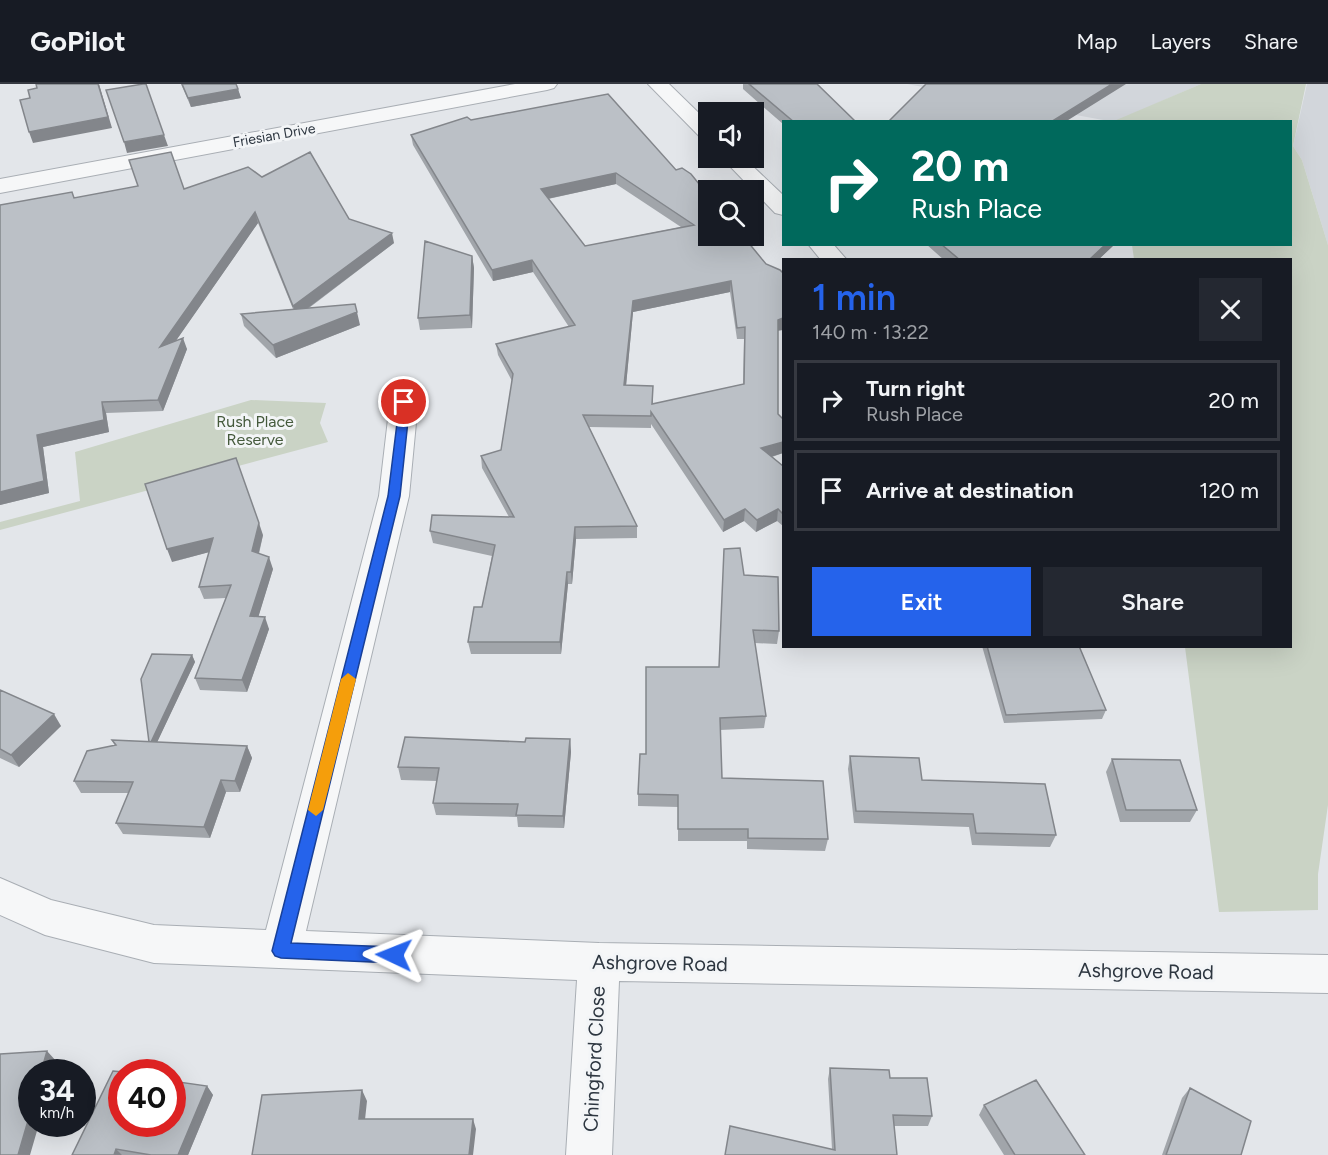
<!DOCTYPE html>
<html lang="en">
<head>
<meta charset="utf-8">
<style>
  body { margin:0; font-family:Figtree,sans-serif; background:#242831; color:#f1f3f6; height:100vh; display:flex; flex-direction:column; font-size:22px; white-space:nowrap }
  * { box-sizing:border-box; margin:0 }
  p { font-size:20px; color:#9ea1a6 }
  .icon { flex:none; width:33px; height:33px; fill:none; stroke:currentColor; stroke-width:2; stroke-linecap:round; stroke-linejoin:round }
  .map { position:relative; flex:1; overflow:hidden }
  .side { position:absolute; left:782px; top:174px; width:510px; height:390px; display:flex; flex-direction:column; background:#171b24; border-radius:0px; box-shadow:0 6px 24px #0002 }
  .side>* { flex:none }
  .banner { position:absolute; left:782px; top:36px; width:510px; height:126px; border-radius:0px; box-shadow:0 6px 24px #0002; background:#00695c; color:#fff; overflow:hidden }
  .controls { position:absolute; left:698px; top:18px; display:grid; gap:12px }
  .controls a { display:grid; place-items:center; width:66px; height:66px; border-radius:0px; background:#171b24; box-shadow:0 6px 24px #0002; font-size:30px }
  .speed { position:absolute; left:18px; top:975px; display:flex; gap:12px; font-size:30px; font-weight:700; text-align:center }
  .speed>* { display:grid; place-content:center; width:78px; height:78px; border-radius:50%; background:#171b24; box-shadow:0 6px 24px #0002; line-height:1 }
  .speed small { font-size:15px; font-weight:400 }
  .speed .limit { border:9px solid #d22; background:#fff; color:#111 }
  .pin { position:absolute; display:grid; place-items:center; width:51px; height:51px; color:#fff; margin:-26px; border:3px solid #fff; border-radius:50%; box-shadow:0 2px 6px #0007 }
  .me { position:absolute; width:66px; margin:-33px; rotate:272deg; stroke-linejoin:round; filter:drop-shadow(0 0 4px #0008) }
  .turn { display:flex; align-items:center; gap:21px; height:126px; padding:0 30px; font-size:27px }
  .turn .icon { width:78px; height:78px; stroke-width:2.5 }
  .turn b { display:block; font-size:42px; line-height:51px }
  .round { display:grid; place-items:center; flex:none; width:63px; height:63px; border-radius:0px; background:#242831 }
  .summary { display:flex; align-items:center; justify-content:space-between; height:102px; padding:0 30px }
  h1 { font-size:36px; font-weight:600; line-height:45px; color:#2563eb }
  .action { display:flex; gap:12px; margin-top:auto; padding:12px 30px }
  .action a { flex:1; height:69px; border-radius:0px; background:#2563eb; color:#fff; font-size:24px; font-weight:600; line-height:69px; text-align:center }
  .action a+a { background:#242831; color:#f1f3f6 }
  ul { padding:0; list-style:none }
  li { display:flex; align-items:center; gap:18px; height:81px; margin:0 12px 9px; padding:0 18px; border:3px solid #363941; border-radius:0px }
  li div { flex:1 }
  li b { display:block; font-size:22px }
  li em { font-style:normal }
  header { display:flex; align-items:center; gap:36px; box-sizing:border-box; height:84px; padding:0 30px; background:#171b24; border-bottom:2px solid #363941 }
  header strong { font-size:28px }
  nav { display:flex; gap:33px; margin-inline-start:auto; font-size:21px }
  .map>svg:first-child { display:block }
</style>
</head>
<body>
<header>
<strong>GoPilot</strong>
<nav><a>Map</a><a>Layers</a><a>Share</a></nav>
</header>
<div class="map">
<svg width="1328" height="1071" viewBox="0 0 1328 1071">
  <rect width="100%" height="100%" fill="#e3e6ea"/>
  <path fill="#d2d6db" d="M907,0H1201L1114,38Z
    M1307,0H1328V161L1302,76L1293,62Z"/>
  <path fill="#cad3c5" d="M1201,0H1306L1293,62L1302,76L1328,161V721L1318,790V826L1219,828L1185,563L1290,562V176L1134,175L1132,161L1290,160V38L1114,37Z
    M251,316L326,319L320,339L328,358L0,446V438L80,417L75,368Z"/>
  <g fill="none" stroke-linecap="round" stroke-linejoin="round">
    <g stroke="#a9aeb4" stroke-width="2">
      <path id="minor" d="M515,0H557L554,4L547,6L0,109V95Z
        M648,0H669L708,38V56L701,54Z
        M722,74H744L783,111V131L775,129Z
        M808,160H833L847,176H821Z
        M404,310L414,312L418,318L409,412L306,847L599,859L1328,871V909L619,897L612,1071H566L577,896L154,879L45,851L0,831V794L51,816L154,841L266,846L379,412L390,318L394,312Z"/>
    </g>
    <use href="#minor" fill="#f6f7f8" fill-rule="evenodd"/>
  </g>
  <path fill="#a1a5aa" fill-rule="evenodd" d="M181,0H236L241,14L191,23Z
    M743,0H817L856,38H783V40L743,5Z
    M608,10L778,247V330L783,335V369L772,373L783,382V442L777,437L756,448L744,437L723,448L651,340V344L589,343L637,442V454L576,455L572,500H568L561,570H471L468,558L482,523L492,472L433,459L430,447L509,433L482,384L481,372L501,366L512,297L498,271L496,260L569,243L533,188L493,197L413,61L411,51L471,36ZM616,100L681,143L585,162L548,115ZM730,208L737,255H744L743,300L653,320V302L626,301L633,228Z
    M262,93L349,135L394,159L309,224L360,241L276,274L244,242L241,230L293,225L258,139L176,256L187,265L163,327L106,329L109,348L43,363L49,409L0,421V121L74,114L184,105Z
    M926,160H1115L1098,176H944Z
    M472,172L474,184L472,244L420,246L418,234Z
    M263,451L259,470L273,485L258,533L269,545L247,608L200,606L195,594L226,514L204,515L199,503L209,468L172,478Z
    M744,491L779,547L777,560L755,559L766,632L764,644L720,646L722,694L828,755L825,767L747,765V757H678V723L638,722V710L646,670L719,583Z
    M982,562H1079L1106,626L1102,635L1004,639Z
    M192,571L195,578L157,658L247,662L252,674L240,708H226L210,754L123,750L116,739L129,709H81L74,697L115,662L112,656L149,658Z
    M0,606L61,642L19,683L0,674Z
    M570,655L571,668L564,744L518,743L517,733L436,731L433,719L437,697L401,696L398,683Z
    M850,672L922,696L1056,751L1050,763L972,761L969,743L854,739L848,685Z
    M1112,675L1197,726L1190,738H1120L1106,688Z
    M830,984L890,994L932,1032L928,1042H894L897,1071L832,1065L828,995Z
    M207,1002L213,1011L188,1071H72Z
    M1190,1004L1241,1071H1162L1182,1014Z
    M984,1021L1085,1071H1004L979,1031Z"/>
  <path fill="#83868b" d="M99,0L112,44L33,59L29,48Z
    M1112,0H1126L1065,38H1051Z
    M238,5L241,14L191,23L188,14Z
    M164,51L168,62L127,69L124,58Z
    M616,89V100L542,116L541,105Z
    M255,128L258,139L164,274L160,263Z
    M392,149L394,159L296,233L293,222Z
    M1106,160H1115L1098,176H1089Z
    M472,172L474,184L472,244L470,231Z
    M532,176L533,188L493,197L492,186Z
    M731,197L730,208L633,228L625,313L624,301L633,217Z
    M357,228L360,241L276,274L273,261Z
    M783,234V246L777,247L778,236Z
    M183,254L187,265L163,327L158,316Z
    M102,318L106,329L109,348L43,363L49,409L0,421V408L37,351Z
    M783,358V369L760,376L761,364Z
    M745,425L744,437L723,448L724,436Z
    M778,425L777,437L756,448L757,436Z
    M259,439L263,451L256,480L252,467Z
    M575,443L576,455L572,500L571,488Z
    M213,454L217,466L172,478L167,465Z
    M269,473L273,485L255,544L250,532Z
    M567,488L568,500L561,570L560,558Z
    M265,533L269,545L247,608L242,596Z
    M192,571L195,578L153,667L149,660Z
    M54,630L61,642L19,683L11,671Z
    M570,655L571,668L564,744L563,732Z
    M247,662L252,674L240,708L235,697Z
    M221,696L226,708L210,754L204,743Z
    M47,967L57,978L54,988H41Z
    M207,1002L213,1011L188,1071H178Z
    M362,1006L367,1017L364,1045L359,1035Z
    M32,1023V1040H39L30,1071H18Z
    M473,1035L476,1045L473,1071H469Z
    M116,1065L122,1071H114Z"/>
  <path fill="#bbc0c6" stroke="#83868b" stroke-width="1.5" fill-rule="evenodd" d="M36,0H98L108,33L29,48L20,16L30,14L28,6L37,4Z
    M143,0H146L164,51L124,58L106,6Z
    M182,0H236L238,5L188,14Z
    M749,0H817L856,38H794Z
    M926,0H1112L1051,38H888Z
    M608,10L676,86L682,84L691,90L708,111V152H743L766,180L780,186L783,189V234L778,236V330L783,335V358L761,364L783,382V430L778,425L757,436L745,425L724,436L651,328V332L583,331L637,442L575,443L571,488H567L560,558H468L474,523H482L495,461L430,447L432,431L514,433L481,372L501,366L513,290L496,260L575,241L532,176L492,186L411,51L467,33L471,36ZM616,89L694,141L585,162L541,105ZM731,197L737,244L745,243L744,300L652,320L653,302L624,301L633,217Z
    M171,68L184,105L248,83L262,93L310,68L349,135L392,149L293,222L255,128L160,263L183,254L158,316L102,318L104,336L37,351L44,397L0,408V121L72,108L74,114L138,102L129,76Z
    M425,157L472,172L470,231L418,234Z
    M941,160H1106L1089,176H960Z
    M355,220L357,228L273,261L241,230Z
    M236,374L259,439L252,467L269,473L250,532L265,533L242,596L195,594L231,501L199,503L213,454L167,465L145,400Z
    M740,464L744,491L778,493L779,547L753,546L766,632L720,634L722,694L823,697L828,755L748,754V745H678V711L638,710L640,670H646V583H719L724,465Z
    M987,562H1079L1106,626L1006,631Z
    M152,570L192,571L151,658H149L141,595Z
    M0,606L54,630L11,671L0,665Z
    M405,653L525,658L526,654L570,655L563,732L516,731L518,720L433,719L439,684L398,683Z
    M112,656L247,662L235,697L221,696L204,743L116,739L133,698L74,697L87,667L116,661Z
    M850,672L919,674L922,696L1045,700L1056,751L976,749L973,730L856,727Z
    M1112,675L1180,676L1197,726H1126Z
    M47,967L41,988H32V1023L18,1071H0V970Z
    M830,984L889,986L890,994H927L932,1032L893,1031L897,1071H725L730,1042L835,1066Z
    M113,987L123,988H122V1040H172V997L207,1002L178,1071H151L116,1065L114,1071H72Z
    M1036,996L1085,1071H1015L984,1021Z
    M1190,1004L1251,1037L1241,1071H1166Z
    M362,1006L359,1035H473L469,1071H252L262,1011Z"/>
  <path fill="#2563eb" stroke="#184099" stroke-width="1.5" d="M400,315L410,318L400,412L291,859L394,863L400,865L403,871L400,876L394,879L281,874L275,872L272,867L388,412Z"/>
  <path fill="#f59e0b" d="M348,589L356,595L323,726L316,732L308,726L341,595Z"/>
  <g text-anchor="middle" stroke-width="6" stroke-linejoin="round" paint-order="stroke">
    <g font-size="14" fill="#2d3640" stroke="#f3f5f7">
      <text transform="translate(274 51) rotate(-10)" y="5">Friesian Drive</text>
    </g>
    <g font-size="16" fill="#455a3c" stroke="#f3f5f7">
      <text x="255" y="343">Rush Place<tspan x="255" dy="18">Reserve</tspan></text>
    </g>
    <g font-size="20" fill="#2d3640" stroke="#f3f5f7">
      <text transform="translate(660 879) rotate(1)" y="7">Ashgrove Road</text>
      <text transform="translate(1146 887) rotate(1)" y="7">Ashgrove Road</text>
      <text transform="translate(594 975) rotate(-87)" y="7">Chingford Close</text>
    </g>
  </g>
</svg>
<div class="controls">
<a><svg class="icon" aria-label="sound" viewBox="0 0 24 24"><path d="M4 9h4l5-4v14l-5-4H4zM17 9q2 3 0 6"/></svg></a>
<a><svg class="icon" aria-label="search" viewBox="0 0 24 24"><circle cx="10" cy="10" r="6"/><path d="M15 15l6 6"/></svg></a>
</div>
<div class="speed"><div>34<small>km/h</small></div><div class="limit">40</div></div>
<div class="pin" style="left:404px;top:318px;background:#d93025"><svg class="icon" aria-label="arrive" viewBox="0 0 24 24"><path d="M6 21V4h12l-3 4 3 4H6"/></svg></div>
<svg class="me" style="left:394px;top:871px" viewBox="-20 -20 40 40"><path d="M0-17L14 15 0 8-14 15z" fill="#2563eb" stroke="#fff" stroke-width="4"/></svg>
<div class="banner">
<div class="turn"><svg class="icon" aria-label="right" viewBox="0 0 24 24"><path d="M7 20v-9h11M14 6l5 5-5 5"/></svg><div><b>20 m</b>Rush Place</div></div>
</div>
<section class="side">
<div class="summary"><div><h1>1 min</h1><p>140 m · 13:22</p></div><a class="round"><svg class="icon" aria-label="close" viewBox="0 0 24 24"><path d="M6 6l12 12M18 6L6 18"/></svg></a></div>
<ul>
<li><svg class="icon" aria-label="right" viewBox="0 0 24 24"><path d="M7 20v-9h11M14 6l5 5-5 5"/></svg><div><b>Turn right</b><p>Rush Place</p></div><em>20 m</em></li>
<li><svg class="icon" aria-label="arrive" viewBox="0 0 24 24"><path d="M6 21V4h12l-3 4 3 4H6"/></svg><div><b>Arrive at destination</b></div><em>120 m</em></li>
</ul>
<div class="action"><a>Exit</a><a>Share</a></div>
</section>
</div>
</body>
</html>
